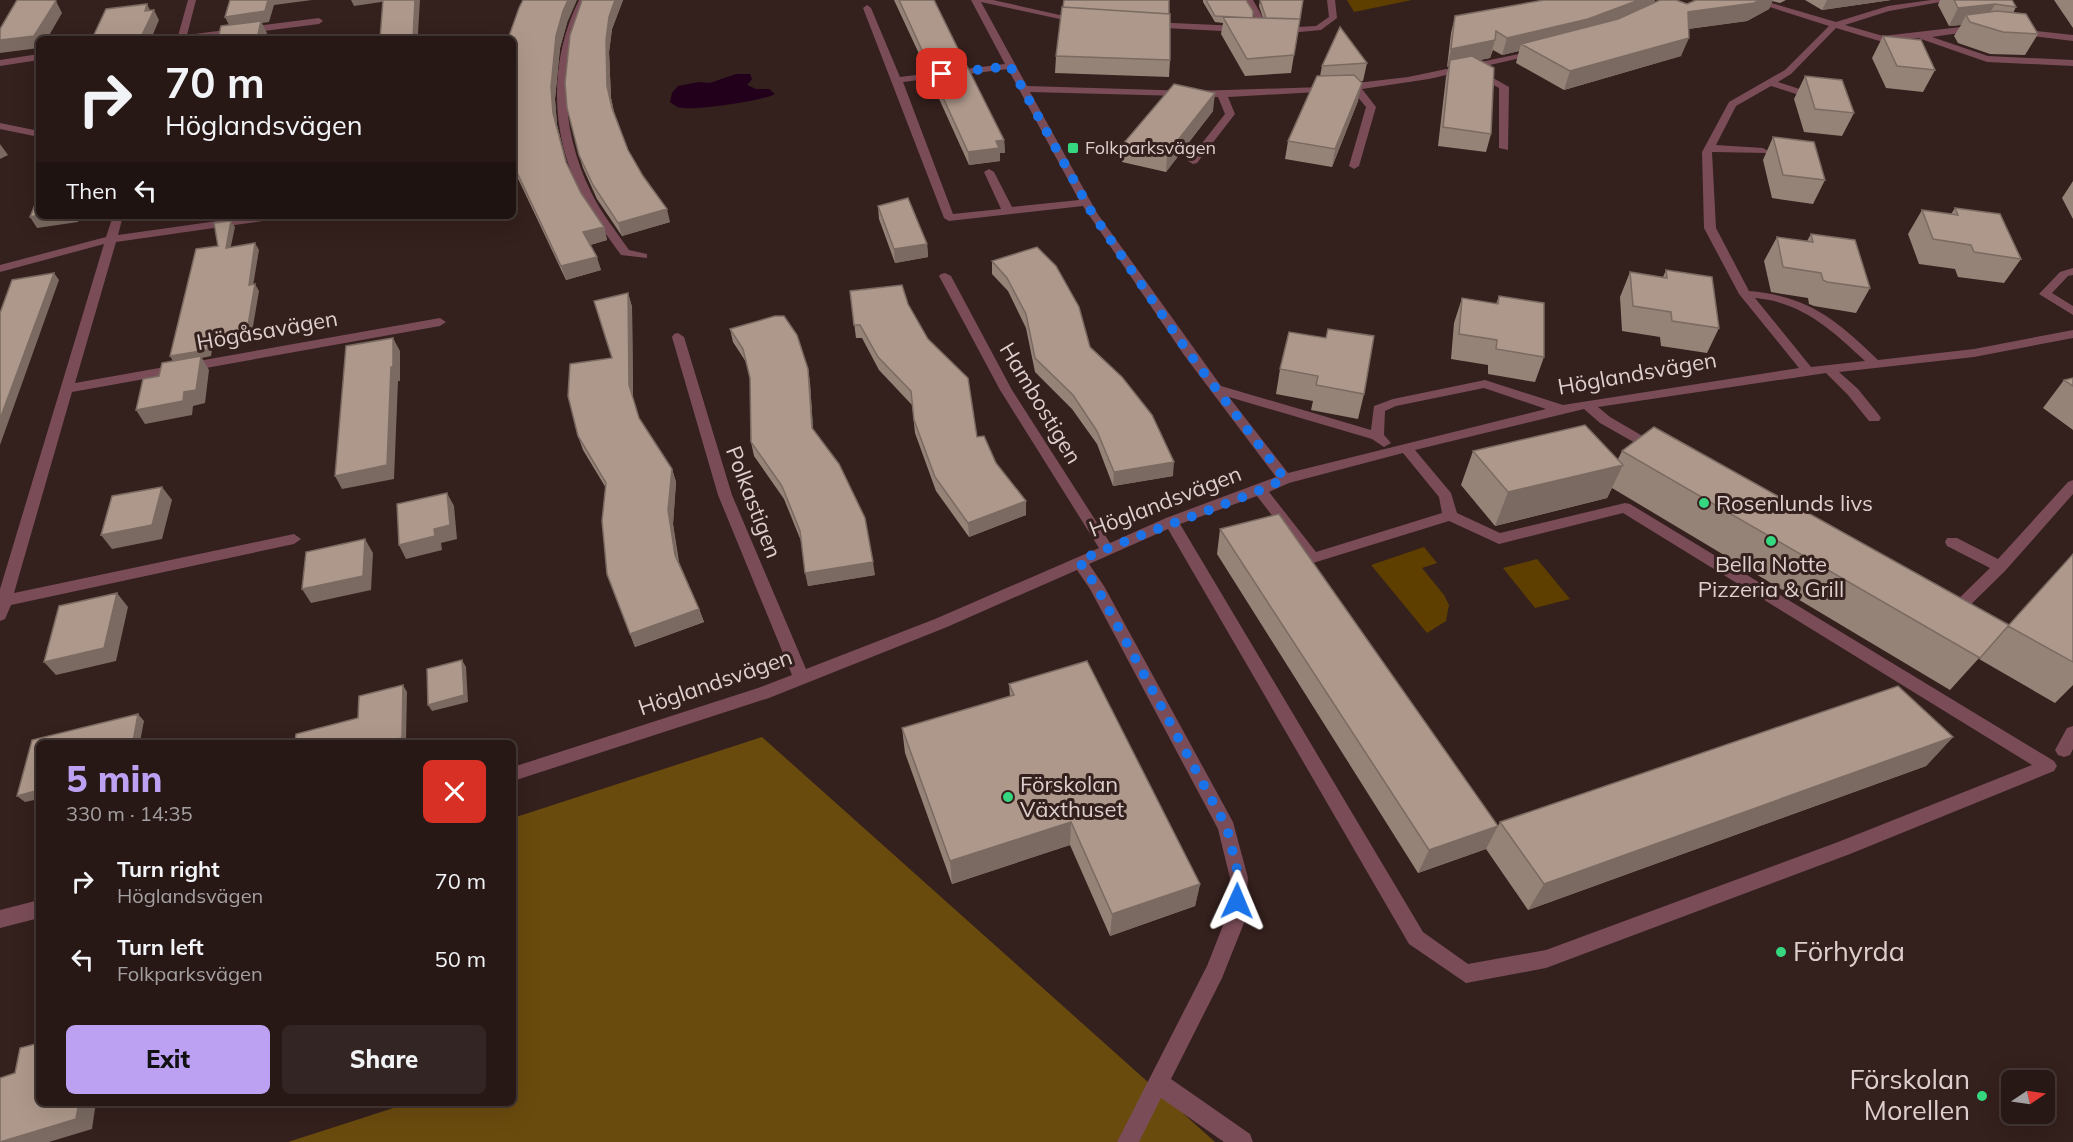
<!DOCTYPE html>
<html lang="en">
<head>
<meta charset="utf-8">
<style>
  body { margin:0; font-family:Mulish,sans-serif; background:#332523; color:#f1f3f6; height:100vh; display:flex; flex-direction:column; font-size:22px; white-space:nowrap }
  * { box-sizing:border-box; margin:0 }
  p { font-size:20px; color:#a4a0a1 }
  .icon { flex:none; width:33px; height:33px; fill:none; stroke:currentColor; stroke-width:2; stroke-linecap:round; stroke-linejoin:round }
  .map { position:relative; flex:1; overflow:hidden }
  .side { position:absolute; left:36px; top:740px; width:480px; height:366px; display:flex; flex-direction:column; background:#271816; border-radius:9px; box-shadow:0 6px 24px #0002,0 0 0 2px #433735 }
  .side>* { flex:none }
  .top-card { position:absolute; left:36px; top:36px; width:480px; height:183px; border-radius:9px; box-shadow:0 6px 24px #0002,0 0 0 2px #433735; background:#271816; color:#f1f3f6; overflow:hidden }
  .needle { width:39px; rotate:77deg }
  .buttons { position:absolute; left:2001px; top:1070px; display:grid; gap:12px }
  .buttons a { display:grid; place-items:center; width:54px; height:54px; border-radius:9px; background:#271816; box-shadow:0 6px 24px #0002,0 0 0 2px #433735; font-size:30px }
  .pin { position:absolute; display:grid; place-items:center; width:51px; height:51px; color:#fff; margin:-26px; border-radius:12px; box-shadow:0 3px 9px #0006 }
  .me { position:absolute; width:66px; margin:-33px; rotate:1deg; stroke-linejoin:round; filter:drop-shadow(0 0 4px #0008) }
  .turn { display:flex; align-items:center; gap:21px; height:126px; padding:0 30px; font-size:27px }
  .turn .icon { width:78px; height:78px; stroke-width:2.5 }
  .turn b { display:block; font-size:42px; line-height:51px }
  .then { display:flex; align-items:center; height:57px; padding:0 30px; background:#0003; gap:12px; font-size:22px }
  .round { display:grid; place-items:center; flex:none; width:63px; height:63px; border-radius:9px; background:#332523 }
  .headline { display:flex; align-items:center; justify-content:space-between; height:102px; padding:0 30px }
  h1 { font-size:36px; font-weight:800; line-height:45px; color:#bca0f2 }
  .action { display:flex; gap:12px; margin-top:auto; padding:12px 30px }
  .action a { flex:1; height:69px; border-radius:9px; background:#bca0f2; color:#111; font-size:24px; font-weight:800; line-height:69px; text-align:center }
  .action a+a { background:#332523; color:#f1f3f6 }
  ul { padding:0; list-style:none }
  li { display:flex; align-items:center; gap:18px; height:78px; padding:0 30px }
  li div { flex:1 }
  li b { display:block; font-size:22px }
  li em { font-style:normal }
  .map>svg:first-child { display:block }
</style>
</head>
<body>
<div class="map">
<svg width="2073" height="1142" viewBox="0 0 2073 1142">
  <rect width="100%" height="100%" fill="#34201d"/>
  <path fill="#5e3f00" d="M1347,0H1412L1354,12Z
    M1424,547L1437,563L1422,568L1444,595L1449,605L1446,621L1427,633L1371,565Z
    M1537,559L1570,599L1535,608L1503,568Z"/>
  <path fill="#6a4b0e" d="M762,737L1215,1142H288L409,1103L513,1102V818Z"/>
  <path fill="#22001b" d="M736,74H750L752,79L747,85L756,89H769L775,94C762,101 698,110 683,108C678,108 674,105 670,102L672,93L678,86L699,82L710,83Z"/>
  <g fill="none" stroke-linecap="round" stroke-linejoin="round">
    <path fill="#7a4c58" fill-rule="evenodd" d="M188,0H196L187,35L319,18L323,21L319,24L199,39H174L178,36Z
      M579,0H587C557,61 561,131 591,192C601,213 616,231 629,250L647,254V258L621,255C608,237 594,218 583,198C550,137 548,62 579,0Z
      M971,0H993L1082,20L1078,23L981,2L1027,86L1194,91L1322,87L1408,77L1538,50V54L1429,79L1362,89L1376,107L1359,166L1354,169L1349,166L1366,107L1352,90L1228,97L1235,114L1197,163L1193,164L1188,161L1225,114L1218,97L1030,92L1097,213L1221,386L1371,430L1374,406L1393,399L1485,380L1563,405L1799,368L1739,294L1704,228L1702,152L1729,102L1785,70L1829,26L1748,0H1761L1836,22L1888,6L1931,0H1952L1889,11L1845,25L1883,36L1978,25L1982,28L1981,30L1932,37L1988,56L2073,60V66L1987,62L1918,38L1883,42L1836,28L1791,74L1778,82L1818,95V99H1812L1771,86L1736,106L1716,145L1763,148L1768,151L1767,153L1712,152L1716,228L1749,291C1808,296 1837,320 1878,360L1974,349L2073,330V338L1974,357L1839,372L1858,389L1879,415L1881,418L1879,421H1869L1848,395L1826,373L1598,407L1610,417L1658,445L1660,448L1653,453L1600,423L1584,409L1415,450L1451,493L1457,513L1500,533L1625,503L1630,504L2054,761L2057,766L2054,771L1850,854L1546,968L1466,983L1409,944L1168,529L1089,564L1104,586L1233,822L1248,878L1244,923L1222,978L1171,1079L1250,1134L1253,1142H1224L1161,1098L1139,1142H1117L1207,966L1224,923L1230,878L1218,829L1090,589L1077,570L947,627L769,698L513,781V767L758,688L792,675L718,495L672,337L674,334L678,333L684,337L732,495L806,669L935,619L1099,548L1000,390L939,276L941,274L945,273L951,276L1012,390L1110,543L1166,518L1276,477L1184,355L1083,206L949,221L944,218L863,8L867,5L871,8L900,77L1005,64ZM1008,69L1079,200L1012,207L994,172L989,169L984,172L1001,209L953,214L903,82ZM1755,298C1802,302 1832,330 1865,361L1811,367ZM1484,388L1546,409L1288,473L1229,397L1372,439L1384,447L1391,443L1384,435L1385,411L1396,406ZM1403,453L1439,497L1442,513L1316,552L1269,492L1289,483ZM1257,496L1308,562L1313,563L1449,521L1499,544L1623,513L2032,765L1838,842L1546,950L1468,964L1423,932L1180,524Z
      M1245,0H1253L1262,16L1263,32L1256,30L1254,16Z
      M1327,0H1335L1337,18L1321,30L1279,34L1275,31L1279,28L1316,26L1329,17Z
      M1150,22L1240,26L1244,29L1240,32L1147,27V23Z
      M2019,29L2073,35V41L2016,34L2015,32Z
      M39,54V60L0,66V60Z
      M1473,70H1479L1509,87L1508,150L1499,148V88L1473,74Z
      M0,123L39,131V137L0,129Z
      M113,216H123L118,235L253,216H282L277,219L116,242L75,383L440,318L446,322L440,326L72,392L14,593L294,534L301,539L294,544L11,605L5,619L0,621V589L104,244L0,272V265L106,237Z
      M2073,268V275L2068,276L2052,293L2073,306V315L2039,294L2060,272Z
      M2073,480V494L2005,571L1957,618H1947L1944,614L1947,610L1990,568L1947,546L1945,542L1947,538H1957L1998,559L2068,482Z
      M2073,726V749L2070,755L2064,757L2058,755L2055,750L2067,728Z
      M39,900V918L0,928V910Z"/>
  </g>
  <path fill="#968378" d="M582,0H623L612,29L609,52L611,98L614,112L628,150L670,222L622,236L597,199L583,168L579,155Z
    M894,0H934L962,65L1004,140L1005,153H1000V161L969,165L931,81L930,71H927Z
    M1203,0H1246L1253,18H1263L1259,6L1260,0H1303L1291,73L1245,76L1221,34L1223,23L1215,22L1203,2Z
    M1544,0H1655L1654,3L1687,4L1696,0H1786L1780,3L1772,1L1769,9L1747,21L1688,29L1681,56L1564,90L1516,63L1519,51L1502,55L1493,50L1490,58L1480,60L1491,134L1486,152L1438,146L1446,77L1449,66L1447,67L1451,33L1455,16Z
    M1805,0H1891L1822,10Z
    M1940,0H2012L2016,7L2013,13L2038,34L2025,55L1990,54L1958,43L1954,36L1961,25L1949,26L1938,5Z
    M2054,0H2073V28Z
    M567,23L560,48L555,99L557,125L567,165L581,193L604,227L607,240L590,245L601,270L566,280L513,168V39Z
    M1883,36L1935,70L1923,92L1886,88L1872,58Z
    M1056,56L1170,60L1169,77L1055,73Z
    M1367,63L1363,81H1360L1358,101L1332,167L1285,159L1288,141L1320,76L1322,66Z
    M1805,76L1854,113L1842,136L1804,132L1794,99Z
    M1213,111L1166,172L1122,162L1123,144Z
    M1773,137L1825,180L1813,204L1772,198L1763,160Z
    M2073,181V219L2062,198Z
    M878,206L927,244L928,257L895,263L879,219Z
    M1955,208L2021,259L2004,283L1958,277L1955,269L1919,264L1908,234L1922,210L1951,214Z
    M1811,234L1870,288L1856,313L1814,306L1809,304L1808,298L1771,292L1764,261L1777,237L1807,241Z
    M992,261L1090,347L1173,476L1113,486L1097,444L1072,409L1035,372L1026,328L1008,291L992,274Z
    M1666,270L1719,328L1707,353L1661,346L1660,337L1622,331L1620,297L1630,272L1663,277Z
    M850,291L908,304L977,437L996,463L1026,501V515L969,537L936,491L915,433L912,405L879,370L862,338H856Z
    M628,293L632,307L633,399L639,419L672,469L676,482L673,524L679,562L699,609L704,622L635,647L607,574L606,488L583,450L578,436L612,358Z
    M1499,296L1544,357L1535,382L1488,374V365L1451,359L1454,323L1462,298L1496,304Z
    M730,329L808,369L810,383L813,430L875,575L808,586L801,541L784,499L754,456L751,442L750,379L746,362L733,342Z
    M1289,332L1364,394L1358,419L1311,410L1313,401L1276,394L1280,369Z
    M2073,378V430L2043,408L2064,380Z
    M1473,451L1618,459L1622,451L2009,625L1950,690L1612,488L1607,498L1495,526L1461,485Z
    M1220,529L1498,826L1500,822L1953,737L1926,766L1528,910L1486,849L1418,873L1217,554Z
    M2073,554V685L2055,703L1979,659Z
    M1009,684L1200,884L1195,906L1110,936L1070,845L952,884L905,753L902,728L1010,697Z"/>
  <path fill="#7a6a61" d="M268,0H312L274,5L269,22L262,23L267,33L265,39H257L230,27L225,17Z
    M351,0H388V1L354,6Z
    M415,0H420L418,33V39H413Z
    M568,0H577L567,23L560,48L555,99L557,125L570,175L553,113L551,87L556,36L563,11Z
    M615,0H623L612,29L609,52L611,98L616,121L607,86L606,40L609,17Z
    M1639,0H1655L1651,10L1582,36L1521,44L1519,51L1502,55L1507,38Z
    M1760,0H1773L1769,9L1747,21L1681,30L1688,12Z
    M1827,0H1891L1822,10Z
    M56,1L62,13L47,39H39V48L0,53V40Z
    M147,4L152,14L154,10L159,20L151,39H140L145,11Z
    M1995,4L1985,22L1966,15L1961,25L1949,26L1958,8Z
    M1689,38L1681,56L1564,90L1570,71Z
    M1495,40L1490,58L1450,66V60L1449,66L1447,67L1451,49Z
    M961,55L962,67L930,69V71H927L926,59Z
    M1362,83L1358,101L1332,167L1335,149Z
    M1215,93L1213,111L1166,172L1167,154Z
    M1004,140L1005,153H1000V161L969,165L968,152L996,141Z
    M0,144L8,155L0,159Z
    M667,209L670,222L622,236L618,223Z
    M39,215V216H80L78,222L37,228L30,217Z
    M215,216H237L216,219Z
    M231,221L235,227L229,255L226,248Z
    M604,227L607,240L587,246L583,232Z
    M255,243L259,250L252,292L249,285Z
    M927,244L928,257L895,263L894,249Z
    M597,257L601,270L566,280L561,266Z
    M54,273L59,280L0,445V419Z
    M255,284L259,291L251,338L213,345L211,356L202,358L209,370L205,403L193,406L192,415L145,424L136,410L184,392L174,363L170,356L209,338Z
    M628,293L632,307L633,399L629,385Z
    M393,338L400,351V381H398L394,479L342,489L335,476L391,367Z
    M808,369L810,383L814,441L812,428Z
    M1174,462L1173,476L1113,486L1114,472Z
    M1623,465L1607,498L1495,526L1508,492Z
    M672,469L676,482L673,524L679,569L675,555L668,510Z
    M162,487L172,500L162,539L112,549L101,535Z
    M447,493L454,506L457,539L441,543L442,550L406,559L399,545L434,529Z
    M1026,501V515L969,537L968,523Z
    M365,539L373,553L371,590L311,603L302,589Z
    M873,562L875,575L808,586L805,573Z
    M117,593L128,607L116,661L56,675L44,662Z
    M699,609L704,622L635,647L630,634Z
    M462,660L466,667L468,702L432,711L428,705Z
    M403,685L407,692L406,742H383Z
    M138,714L144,721L140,742H133Z
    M1953,737L1926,766L1528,910L1544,884Z
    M39,790V799L25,802L17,796Z
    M1071,822L1070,845L952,884L950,861Z
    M1498,826L1486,849L1418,873L1429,850Z
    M1200,884L1195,906L1110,936L1112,914Z
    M79,1102H96L92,1129L49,1142H1Z"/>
  <path fill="#ae988b" stroke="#7a6a61" stroke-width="1.5" d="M17,0H54L56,1L34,36L0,40V29Z
    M230,0H268L265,11L225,17Z
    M383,0H415L413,39H380Z
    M523,0H568L563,11L556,36L551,87L553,113L566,162L581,193L604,227L583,232L597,257L561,266L513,164V39H508L519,8Z
    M582,0H615L609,17L606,40L607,86L612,108L628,150L643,176L667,209L618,223L593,185L579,155L567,108L565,83L570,35Z
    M899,0H934L961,55L926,59Z
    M1064,0H1169V14L1063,7Z
    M1206,0H1246L1253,11V18L1215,16Z
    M1260,0H1303L1300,19L1266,18Z
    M1544,0H1639L1588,19L1507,38L1496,31L1495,40L1451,49L1455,16Z
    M1660,0H1676L1687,4L1696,0H1760L1754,3L1688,12L1689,38L1570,71L1521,44L1618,19Z
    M1954,0H2012L2016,7L1995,4L1958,8Z
    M147,4L145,11L154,10L140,39H92L106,9Z
    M1062,7L1170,14V60L1056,56Z
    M1997,11L2026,14L2038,34L2003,32L1970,22L1966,15Z
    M1223,17L1300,19L1294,55L1247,59Z
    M261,21L257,39H218L221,26Z
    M1340,27L1367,63L1322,66Z
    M1883,36L1921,40L1935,70L1897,66Z
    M1472,56L1494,68L1491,134L1443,127L1450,60Z
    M966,64L1004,140L996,141L999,148L968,152L930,69Z
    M1354,75L1362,83L1335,149L1288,141L1317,76Z
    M1805,76L1842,80L1854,113L1815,109Z
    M1174,84L1215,93L1167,154L1123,144Z
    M1773,137L1814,142L1825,180L1783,175Z
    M39,195V215L30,217Z
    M908,198L927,244L894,249L878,206Z
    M1955,208L2000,214L2021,259L1974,252L1971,245L1933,239L1922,210L1958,215Z
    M231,221L226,248L255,243L249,285L255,284L247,331L209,338L207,350L170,356L196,249L218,246L214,223Z
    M1811,234L1855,240L1870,288L1827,282L1823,280L1821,273L1783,267L1777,237L1813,242Z
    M1037,247L1056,266L1079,307L1090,347L1122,377L1152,415L1174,462L1114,472L1097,431L1073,395L1035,358L1026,314L1007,278L992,261Z
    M1666,270L1712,277L1719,328L1672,321L1671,312L1633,306L1630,272L1667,278Z
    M54,273L0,419V313L12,280Z
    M902,285L908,304L928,339L968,378L977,437L984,436L996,463L1026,501L968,523L935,477L914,420L911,391L878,357L860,325H854L850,291Z
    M628,293L629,385L639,418L672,469L668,510L675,555L699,609L630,634L607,574L602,521L606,483L578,436L568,396L570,364L612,358L594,301Z
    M1499,296L1544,303V357L1496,349L1497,340L1459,334L1462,298L1498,304Z
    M775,316H784L797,335L808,369L812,428L839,464L865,518L873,562L805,573L800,531L782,486L751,442L750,378L743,349L730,329Z
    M1328,329L1374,336L1364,394L1316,385L1318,376L1280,369L1289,332L1326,338Z
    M393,338V367H391L387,465L335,476L346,346Z
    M201,356L196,390L184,392L183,401L136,410L143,379L159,376L162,363Z
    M2073,378V386L2064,380Z
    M1585,425L1623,465L1508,492L1473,451Z
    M1654,427L2009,625L1980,658L1622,451Z
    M162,487L152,525L101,535L112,496Z
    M447,493L450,525L434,529L435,536L399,545L397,504Z
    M1279,514L1498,826L1429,850L1220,529Z
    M365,539L363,576L302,589L306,552Z
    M2073,554V662L2008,626Z
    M117,593L104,648L44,662L59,606Z
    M462,660L464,695L428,705L427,669Z
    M1087,661L1200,884L1112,914L1071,822L950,861L902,728L1014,695L1009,684Z
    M403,685L402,738L383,742H295L296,734L358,718L359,696Z
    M1898,686L1953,737L1544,884L1500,822Z
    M138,714L133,742H39V790L17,796L32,740Z
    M39,1043V1102H79L76,1119L0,1142V1078L15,1073L20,1048Z"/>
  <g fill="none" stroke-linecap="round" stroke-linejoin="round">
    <path stroke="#1a73e8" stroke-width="10" stroke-dasharray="0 18" d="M942,74L1010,66L1092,213L1188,352L1285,479C1218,510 1146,530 1079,561L1096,586L1227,828L1239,878L1237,901"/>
  </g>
  <g fill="#35d881" stroke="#34201d" stroke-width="2">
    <rect x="1067" y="142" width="12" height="12" rx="3"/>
    <circle cx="1704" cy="503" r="6"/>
    <circle cx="1771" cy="541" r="6"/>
    <circle cx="1008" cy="797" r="6"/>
    <circle cx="1781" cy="952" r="6"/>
    <circle cx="1982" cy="1096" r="6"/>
  </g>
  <g text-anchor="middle" stroke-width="6" stroke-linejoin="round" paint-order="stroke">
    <g font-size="18" fill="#ddcfcd" stroke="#34201d" text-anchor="start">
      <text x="1085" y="154">Folkparksvägen</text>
    </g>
    <g font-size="22" fill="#ddcfcd" stroke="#34201d">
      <text transform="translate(267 330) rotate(-10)" y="8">Högåsavägen</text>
      <text transform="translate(1637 373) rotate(-10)" y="8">Höglandsvägen</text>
      <text transform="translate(1041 403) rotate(59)" y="8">Hambostigen</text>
      <text transform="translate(1165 501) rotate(-21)" y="8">Höglandsvägen</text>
      <text transform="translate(754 502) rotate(69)" y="8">Polkastigen</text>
      <text transform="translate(715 682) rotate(-19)" y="8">Höglandsvägen</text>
    </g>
    <g font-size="22" fill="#ddcfcd" stroke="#34201d" text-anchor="start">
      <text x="1716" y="511">Rosenlunds livs</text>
      <text x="1771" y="572" text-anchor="middle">Bella Notte<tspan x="1771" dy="25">Pizzeria &amp; Grill</tspan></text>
      <text x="1020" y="792">Förskolan<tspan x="1020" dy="25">Växthuset</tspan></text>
    </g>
    <g font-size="27" fill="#ddcfcd" stroke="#34201d" text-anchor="start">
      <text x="1793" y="961">Förhyrda</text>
      <text x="1970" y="1089" text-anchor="end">Förskolan<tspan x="1970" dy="31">Morellen</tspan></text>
    </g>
  </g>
</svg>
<div class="buttons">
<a><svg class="needle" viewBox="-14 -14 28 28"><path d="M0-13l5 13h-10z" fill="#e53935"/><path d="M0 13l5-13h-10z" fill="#a4a0a1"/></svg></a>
</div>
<div class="pin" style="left:942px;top:74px;background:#d93025"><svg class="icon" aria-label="arrive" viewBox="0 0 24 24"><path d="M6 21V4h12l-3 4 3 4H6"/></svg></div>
<svg class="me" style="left:1237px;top:901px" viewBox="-20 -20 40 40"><path d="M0-17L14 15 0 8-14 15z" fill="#1a73e8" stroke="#fff" stroke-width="4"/></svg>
<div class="top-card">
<div class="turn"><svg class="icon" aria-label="right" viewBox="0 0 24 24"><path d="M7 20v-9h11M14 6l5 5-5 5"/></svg><div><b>70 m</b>Höglandsvägen</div></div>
<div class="then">Then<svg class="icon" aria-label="left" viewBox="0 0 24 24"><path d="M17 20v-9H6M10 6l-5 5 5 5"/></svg></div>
</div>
<section class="side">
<div class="headline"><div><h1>5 min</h1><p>330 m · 14:35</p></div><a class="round" style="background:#d93025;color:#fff"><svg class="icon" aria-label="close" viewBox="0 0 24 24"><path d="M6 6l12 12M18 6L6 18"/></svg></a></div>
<ul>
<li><svg class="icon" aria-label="right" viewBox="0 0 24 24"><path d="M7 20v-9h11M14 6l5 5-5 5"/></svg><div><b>Turn right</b><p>Höglandsvägen</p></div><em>70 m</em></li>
<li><svg class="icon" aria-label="left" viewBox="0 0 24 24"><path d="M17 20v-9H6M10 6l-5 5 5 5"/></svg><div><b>Turn left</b><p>Folkparksvägen</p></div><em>50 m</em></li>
</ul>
<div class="action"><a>Exit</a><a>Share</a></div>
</section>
</div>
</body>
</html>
